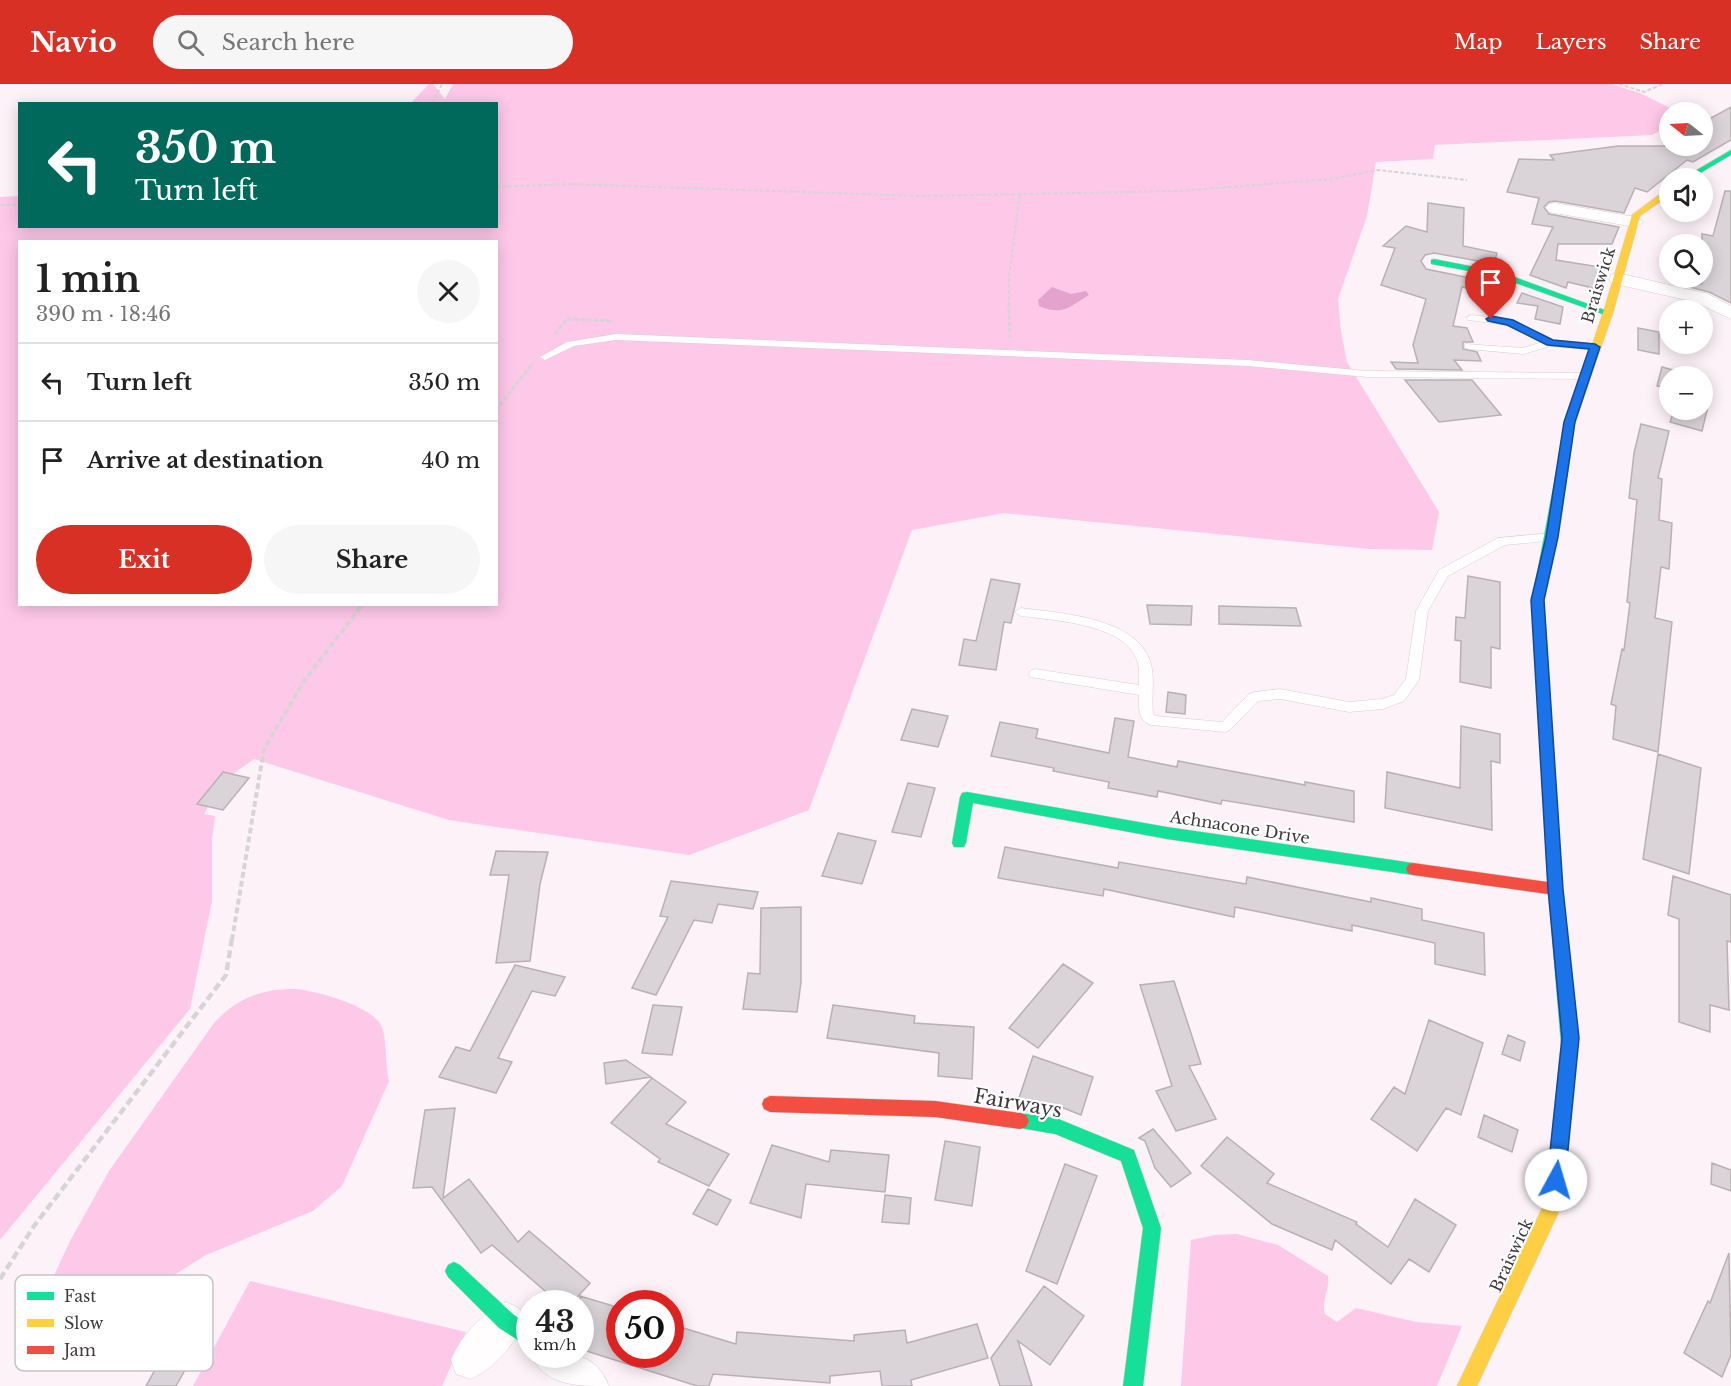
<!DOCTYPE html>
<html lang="en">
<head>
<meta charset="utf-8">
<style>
  body { margin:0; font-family:"Libre Baskerville",serif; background:#f6f6f6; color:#222; height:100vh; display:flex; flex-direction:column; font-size:22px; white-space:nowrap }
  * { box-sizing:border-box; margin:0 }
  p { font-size:20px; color:#767676 }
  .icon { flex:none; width:33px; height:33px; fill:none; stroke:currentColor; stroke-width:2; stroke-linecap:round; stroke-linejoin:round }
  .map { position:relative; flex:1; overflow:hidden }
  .details { position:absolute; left:18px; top:156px; width:480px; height:366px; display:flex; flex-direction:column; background:#fff; border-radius:0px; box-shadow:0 3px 15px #0003 }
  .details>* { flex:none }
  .hud { position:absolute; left:18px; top:18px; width:480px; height:126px; border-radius:0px; box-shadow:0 3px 15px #0003; background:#00695c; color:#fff; overflow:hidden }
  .needle { width:39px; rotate:288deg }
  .tools { position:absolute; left:1659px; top:18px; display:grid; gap:12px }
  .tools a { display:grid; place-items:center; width:54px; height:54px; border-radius:50%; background:#fff; box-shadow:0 3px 15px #0003; font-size:30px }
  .speed { position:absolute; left:516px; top:1206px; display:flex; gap:12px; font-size:30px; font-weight:700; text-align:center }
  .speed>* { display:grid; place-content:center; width:78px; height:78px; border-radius:50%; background:#fff; box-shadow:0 3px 15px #0003; line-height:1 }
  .speed small { font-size:15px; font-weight:400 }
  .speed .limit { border:9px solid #d22; background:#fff; color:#111 }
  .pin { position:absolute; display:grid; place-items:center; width:51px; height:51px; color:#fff; margin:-62px -26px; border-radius:50% 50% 50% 0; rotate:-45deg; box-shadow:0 0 6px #0007 }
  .pin .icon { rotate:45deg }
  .me { position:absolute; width:66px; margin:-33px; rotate:6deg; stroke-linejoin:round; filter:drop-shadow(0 0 4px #0008) }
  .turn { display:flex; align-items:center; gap:21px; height:126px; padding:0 18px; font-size:27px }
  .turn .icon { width:78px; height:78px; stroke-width:2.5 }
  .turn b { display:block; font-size:42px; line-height:51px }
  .round { display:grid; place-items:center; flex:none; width:63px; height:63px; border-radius:32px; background:#f6f6f6 }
  .headline { display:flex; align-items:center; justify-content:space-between; height:102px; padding:0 18px }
  h1 { font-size:36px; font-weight:800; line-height:45px }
  .primary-button { display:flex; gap:12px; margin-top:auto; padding:12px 18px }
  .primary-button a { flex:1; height:69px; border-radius:36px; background:#d93025; color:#fff; font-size:24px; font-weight:800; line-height:69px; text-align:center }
  .primary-button a+a { background:#f6f6f6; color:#222 }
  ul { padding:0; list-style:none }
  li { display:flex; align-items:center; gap:18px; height:78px; padding:0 18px; border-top:2px solid #e0e0e0 }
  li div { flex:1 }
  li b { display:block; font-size:22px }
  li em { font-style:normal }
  header { display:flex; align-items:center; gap:36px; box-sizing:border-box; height:84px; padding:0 30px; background:#d93025; color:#fff }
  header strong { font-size:28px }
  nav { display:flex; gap:33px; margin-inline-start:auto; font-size:21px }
  .search { width:420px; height:54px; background:#f6f6f6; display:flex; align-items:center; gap:15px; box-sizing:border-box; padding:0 21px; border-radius:33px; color:#767676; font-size:22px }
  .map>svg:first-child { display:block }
</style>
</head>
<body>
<header>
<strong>Navio</strong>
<div class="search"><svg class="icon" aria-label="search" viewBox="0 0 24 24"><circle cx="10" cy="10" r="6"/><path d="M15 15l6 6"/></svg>Search here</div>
<nav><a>Map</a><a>Layers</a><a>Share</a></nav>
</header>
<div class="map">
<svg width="1731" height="1302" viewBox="0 0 1731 1302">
  <rect width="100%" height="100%" fill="#fcf2f7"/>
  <path fill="#fec8e9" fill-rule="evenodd" d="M429,0H433L445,15L453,0H1611L1640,9L1678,28H1670L1669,42L1652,51L1435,61L1433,75L1376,78L1367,132L1338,215L1341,247L1347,278L1439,428L1432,466L1369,465L1004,429L912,446L809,726L689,771L449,736L254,675L223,697L204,730L215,732L212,756V817L190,925L0,1156V113L19,112L20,142H496V20L411,19ZM20,158H496V520H20Z
    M297,905C319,908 378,923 383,946C387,963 385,980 389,997L342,1102L313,1127L206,1171L136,1215L85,1263L67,1251L59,1241L52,1221V1196L70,1157L109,1087L214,939C237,914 263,904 297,905Z
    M1237,1150L1278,1161L1328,1192C1330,1205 1321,1217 1325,1230L1337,1238L1356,1224L1416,1238L1462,1242L1437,1302H1181L1191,1156L1215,1151Z
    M250,1197L466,1248L442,1302H193Z"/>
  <path fill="#e4a3cc" d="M1052,203L1071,210L1086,207L1089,211C1069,223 1063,232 1039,222L1038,216Z"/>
  <path fill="#dad3d7" stroke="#b8b1b4" stroke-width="1.5" d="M1731,23V56L1693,78L1687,76L1647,108L1635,104L1624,129L1555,117L1549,118L1544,123L1549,130L1619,143L1612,160H1558L1556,176L1606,184L1597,205L1568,198L1566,204L1530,191L1553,143L1532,140L1539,114L1507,108L1519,75L1554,76L1550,71L1618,62H1664L1670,58V62H1702V39Z
    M1725,107H1731V219L1709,208L1685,202V197L1702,200V150L1713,152Z
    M1428,119L1464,124L1463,162L1497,169L1494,180L1434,169L1425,171L1421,177L1426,185L1490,198L1487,209L1462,203L1453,242L1467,244L1473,258H1463V265L1477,268L1481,277L1454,276L1462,286L1396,285L1391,278L1418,279L1413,261L1426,215L1381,201L1395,164L1383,162L1406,142L1427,148Z
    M1522,209L1563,223L1560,240L1535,235L1538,222L1517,219Z
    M1638,244L1659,248V270L1638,266Z
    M1662,283L1684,289L1683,292H1670V305L1657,302Z
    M1405,296H1472L1501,331L1439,338Z
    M1702,316L1709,318L1702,347L1670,338L1674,326H1702Z
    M1641,340L1669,347L1658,394L1662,395L1659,436L1672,439L1669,485L1661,483L1655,534L1672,538L1658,668L1613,655L1616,622L1611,620L1622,565L1624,566L1630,519L1627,518L1637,416L1629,414L1634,369Z
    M1468,492L1500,498V565L1491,563V604L1460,598L1461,557L1455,556L1456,533L1465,534Z
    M991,495L1020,500L1011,539L1004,538L996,586L959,581L964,555L976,557Z
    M1147,521L1192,522L1191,541L1150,540Z
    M1219,522L1296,524L1301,542L1219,540Z
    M1168,608L1186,611L1185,630L1166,628Z
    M912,625L948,632L938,663L901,656Z
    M1115,634L1134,637L1128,673L1177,683L1178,677L1305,701V698L1354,707V738L1222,716L1221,720L1158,707L1157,713L1108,704L1109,698L1053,687L1054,684L991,672L1000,638L1038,645L1036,654L1109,669Z
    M1461,642L1500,650V679L1491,677L1492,746L1385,724L1387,688L1460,704Z
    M1658,670L1701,684L1689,790L1643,775Z
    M223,688L249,694L223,726L197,720Z
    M908,699L935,704L921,753L892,748Z
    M838,749L876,757L862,800L822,792Z
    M1005,763L1118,784L1119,778L1246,800L1247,793L1371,818V814L1422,825V836L1484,849L1485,891L1435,880V859L1352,841V847L1235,823L1234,833L1104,805L1103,812L998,794Z
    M496,767L548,768L540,800L530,877L496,879L509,791H490Z
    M1673,792L1731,811V858L1727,857L1729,926L1710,921V948L1679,938V835L1668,831Z
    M671,797L758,808L753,825L718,820L712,839L694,836L656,911L632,904L668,833L660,832Z
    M801,823V898L797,928L743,925L748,889L760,890L761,824Z
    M1063,880L1093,899L1038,964L1009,944Z
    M515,881L565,893L555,912L532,907L498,974L512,978L496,1009L439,993L456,963L470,967Z
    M1174,897L1201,980L1189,982L1216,1035L1176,1047L1156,1007L1172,1002L1140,901Z
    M653,921L682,923L672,971L642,969Z
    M833,921L915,932L914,939L974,943L972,995L938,992L939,969L827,954Z
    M1429,936L1483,959L1461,1031L1446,1024L1417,1067L1371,1035L1394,1003L1405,1010Z
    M1508,951L1525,958L1520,977L1502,970Z
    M1033,972L1093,993L1081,1031L1056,1021L1019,1014Z
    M626,976L651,993L606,1000L604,979Z
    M652,994L686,1018L666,1040L729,1070L709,1102L658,1078L660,1075L611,1039Z
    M455,1024L443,1114L469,1095L518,1158L529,1147L590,1199L571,1220H560L492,1161L481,1169L432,1103L413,1104L425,1026Z
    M1484,1031L1518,1046L1512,1068L1478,1053Z
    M1153,1045L1191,1089L1171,1103L1155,1084L1145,1057L1139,1054Z
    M1227,1053L1274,1090L1267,1099L1357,1138L1356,1140L1388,1163L1415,1115L1456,1141L1429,1188L1409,1175L1391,1200L1335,1156L1332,1166L1272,1140L1201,1082Z
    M945,1057L980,1063L972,1122L935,1116Z
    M772,1061L829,1078L831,1066L889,1071L885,1108L806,1100L801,1134L750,1119Z
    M1712,1079L1731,1086V1107L1711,1100Z
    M1065,1080L1097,1092L1057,1200L1026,1187Z
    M708,1105L731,1116L717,1141L693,1130Z
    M885,1111L911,1114L909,1140L882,1138Z
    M1729,1169L1731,1271L1722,1293L1684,1269L1708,1217L1710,1219Z
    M1044,1202L1084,1232L1050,1281L1018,1257L1032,1302H1000L991,1274Z
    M580,1212L620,1224V1270H670V1240L736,1260L737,1248L854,1257V1251L905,1246L907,1259L977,1240L988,1274L911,1296L912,1302H882L880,1287L830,1292V1299L713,1290L709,1302H697L580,1265Z
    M173,1254L199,1261L176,1302H146Z"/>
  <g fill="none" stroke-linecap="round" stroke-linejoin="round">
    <g stroke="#d6cfd2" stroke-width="1">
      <path id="lane" d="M1471,231L1513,236L1553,256L1595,260L1600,263L1595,266L1551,262L1523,270L1469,265L1465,264V260L1523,264L1542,258L1508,241L1468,236L1466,234Z
        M616,250L1248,276L1367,287L1585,289L1590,292L1585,295L1367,293L1248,282L616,256L574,262L545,276L540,273L567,258Z
        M1552,449L1558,453L1556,456L1505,461L1448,492L1428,527L1419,596L1404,617L1383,625L1349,628L1280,615L1258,617L1230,646L1225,648L1151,641C1137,636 1139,623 1139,611L1030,593L1029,590L1030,587L1035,585L1139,601C1139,593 1140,582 1136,574C1123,540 1052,536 1021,532L1015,528L1021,524C1059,529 1132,533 1149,574C1156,590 1151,611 1153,629L1155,632L1222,638L1249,610L1254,608L1280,605L1349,618L1382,615L1394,611L1406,595L1416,527L1439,486L1498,454Z"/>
    </g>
    <g stroke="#d6cfd2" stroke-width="1">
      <path id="street" d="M1555,119L1635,133L1644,138L1635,143L1549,128L1546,124L1549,120Z
        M1618,189L1708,210L1731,222V235L1695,218L1611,199L1609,195L1611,191Z
        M506,1218L519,1224L525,1237C515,1260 493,1286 470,1295L456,1290L451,1276C460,1253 483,1228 506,1218Z
        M530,1270C565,1270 594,1264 609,1302C574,1302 546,1302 530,1270Z"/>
    </g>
    <g stroke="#d6cfd2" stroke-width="1">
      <path id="fast" d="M1731,66V71L1692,94H1683Z
        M1434,175L1501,188L1613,229L1605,231L1496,192L1431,180V176Z
        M1562,385L1568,388L1544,516L1562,805L1577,960L1575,965L1569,967L1563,965L1561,960L1548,805L1532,516L1556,388Z
        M967,708L1167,743L1413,779L1418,781L1420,785L1418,789L1413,791L1167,755L973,719L966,759L964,763H954L952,759L960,713L962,709Z
        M1020,1029L1056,1034L1134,1066L1161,1144L1143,1302H1123L1143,1144L1121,1077L1055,1050L1014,1043L1011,1037L1014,1031Z
        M454,1178L460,1181L513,1230L530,1243V1264L499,1244L448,1193L445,1187L448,1181Z"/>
    </g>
    <g stroke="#d6cfd2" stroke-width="1">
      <path id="slow" d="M1667,105H1670V111L1640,132L1613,229L1575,338L1568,388L1566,390H1558L1556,388L1565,338L1603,229L1632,131Z
        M1569,953L1575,955L1577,960L1563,1119L1477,1302H1457L1545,1118L1561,960L1563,955Z"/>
    </g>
    <g stroke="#d6cfd2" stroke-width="1">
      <path id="jam" d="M1413,779L1555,799L1560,801L1562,805L1560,809L1555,811L1413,791L1408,789L1406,785L1408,781Z
        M770,1012L935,1017L1020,1029L1026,1031L1029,1037L1026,1043L1020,1045L935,1033L770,1028L764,1025L762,1020L764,1015Z"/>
    </g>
    <path stroke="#d7d4d6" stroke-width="2" stroke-dasharray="4 2" stroke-linecap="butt" d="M1619,0L1644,8L1663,0
      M432,20L442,0
      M496,103L568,100L921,112L1179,107L1331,95L1378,86L1467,96
      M0,121H20
      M1009,222V193L1020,109"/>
    <path stroke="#d7d4d6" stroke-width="3" stroke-dasharray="4.5 2" stroke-linecap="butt" d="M555,250L567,235L613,237
      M1007,252H1010L1009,221
      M496,326L533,279"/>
    <path stroke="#d7d4d6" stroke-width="4" stroke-dasharray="6 3" stroke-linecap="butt" d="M232,856L264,665L304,597L363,520"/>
    <path stroke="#d7d4d6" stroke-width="4.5" stroke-dasharray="8 4" stroke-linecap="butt" d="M0,1195L34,1142L226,891L232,854"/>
    <use href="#lane" fill="#fffdfe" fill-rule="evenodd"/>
    <use href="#street" fill="#fffdfe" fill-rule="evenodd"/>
    <use href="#fast" fill="#16e098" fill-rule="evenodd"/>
    <use href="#slow" fill="#ffcf43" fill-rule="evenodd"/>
    <use href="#jam" fill="#f24e42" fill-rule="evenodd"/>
  </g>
  <path fill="#1a73e8" stroke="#114b97" stroke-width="1.5" d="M1491,232L1513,236L1553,256L1595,260L1600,263L1575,338L1558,453L1544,516L1563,805L1579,954L1565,1096L1562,1102L1556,1104L1550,1102L1547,1096L1562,954L1548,805L1531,516L1546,453L1564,338L1589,265L1547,261L1507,241L1488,237L1486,235Z"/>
  <g text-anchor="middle" stroke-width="4.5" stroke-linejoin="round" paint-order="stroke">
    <g font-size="16" fill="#3f393c" stroke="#fff">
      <text transform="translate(1598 201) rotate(-73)" y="6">Braiswick</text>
      <text transform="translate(1240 743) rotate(9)" y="6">Achnacone Drive</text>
      <text transform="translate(1511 1171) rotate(-65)" y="6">Braiswick</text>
    </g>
    <g font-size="20" fill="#3f393c" stroke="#fff">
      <text transform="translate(1018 1019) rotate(10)" y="7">Fairways</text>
    </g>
  </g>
  <rect x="15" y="1191" width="198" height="96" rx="9" fill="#fff" stroke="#c5c4c4" stroke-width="1.5"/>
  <rect x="27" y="1208" width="27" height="8" fill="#16e098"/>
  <rect x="27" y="1235" width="27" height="8" fill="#ffcf43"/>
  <rect x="27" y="1262" width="27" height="8" fill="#f24e42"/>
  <g font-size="16" fill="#3f393c">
    <text x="64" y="1218">Fast</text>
    <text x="64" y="1245">Slow</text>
    <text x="64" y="1272">Jam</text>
  </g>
</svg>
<div class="tools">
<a><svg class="needle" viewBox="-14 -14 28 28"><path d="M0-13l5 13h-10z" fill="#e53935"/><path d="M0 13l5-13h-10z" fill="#767676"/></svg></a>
<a><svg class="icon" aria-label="sound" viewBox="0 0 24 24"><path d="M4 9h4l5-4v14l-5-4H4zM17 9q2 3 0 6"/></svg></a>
<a><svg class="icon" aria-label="search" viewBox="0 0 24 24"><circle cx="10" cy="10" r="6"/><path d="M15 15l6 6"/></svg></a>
<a>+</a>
<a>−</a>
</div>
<div class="speed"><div>43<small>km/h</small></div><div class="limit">50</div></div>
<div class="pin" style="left:1491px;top:235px;background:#d93025"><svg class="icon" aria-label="arrive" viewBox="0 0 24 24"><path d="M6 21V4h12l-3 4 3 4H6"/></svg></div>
<svg class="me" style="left:1556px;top:1096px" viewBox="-20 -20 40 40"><circle r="19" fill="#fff"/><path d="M0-13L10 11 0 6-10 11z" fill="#1a73e8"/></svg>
<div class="hud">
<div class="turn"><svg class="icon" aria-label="left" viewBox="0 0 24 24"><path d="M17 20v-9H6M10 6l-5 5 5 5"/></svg><div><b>350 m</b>Turn left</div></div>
</div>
<section class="details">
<div class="headline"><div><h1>1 min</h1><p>390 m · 18:46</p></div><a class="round"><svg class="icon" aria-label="close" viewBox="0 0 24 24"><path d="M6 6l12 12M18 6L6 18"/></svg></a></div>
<ul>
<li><svg class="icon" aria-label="left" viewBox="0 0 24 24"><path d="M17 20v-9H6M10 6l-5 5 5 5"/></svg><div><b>Turn left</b></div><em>350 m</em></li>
<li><svg class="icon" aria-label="arrive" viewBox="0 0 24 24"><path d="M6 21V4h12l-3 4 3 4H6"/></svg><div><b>Arrive at destination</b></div><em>40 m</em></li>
</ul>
<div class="primary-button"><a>Exit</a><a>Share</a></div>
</section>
</div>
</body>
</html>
